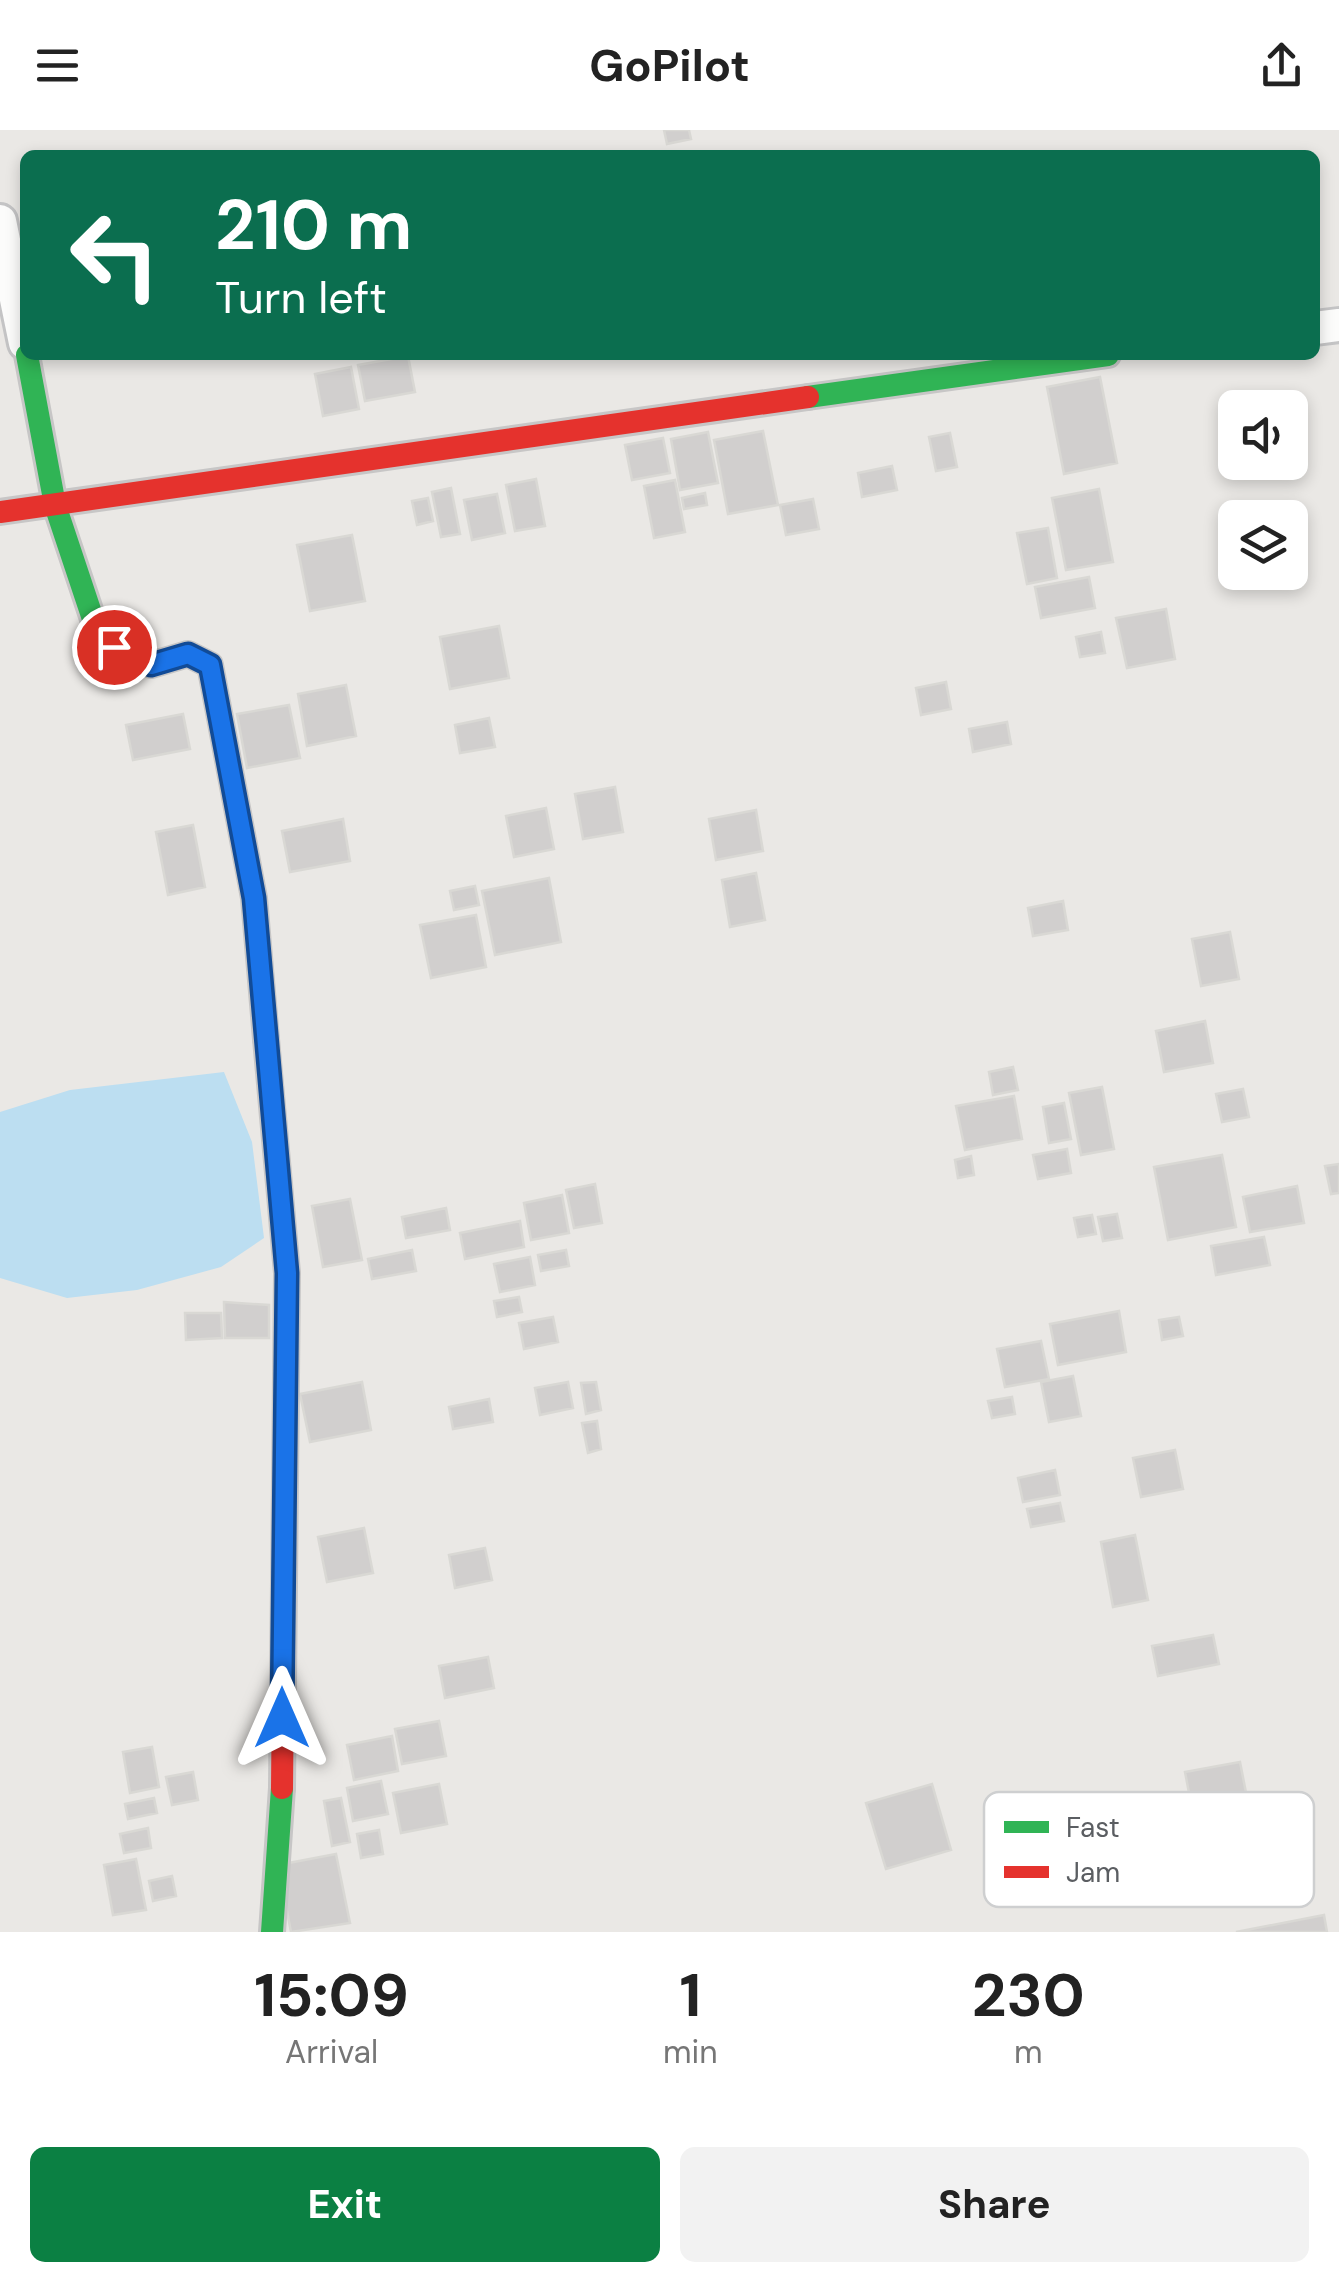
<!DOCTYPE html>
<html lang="en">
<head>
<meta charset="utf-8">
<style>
  body { margin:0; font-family:"DM Sans",sans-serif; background:#f2f2f2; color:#222; height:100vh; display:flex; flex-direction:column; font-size:38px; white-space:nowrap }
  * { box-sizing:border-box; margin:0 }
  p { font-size:32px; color:#767676 }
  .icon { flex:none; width:55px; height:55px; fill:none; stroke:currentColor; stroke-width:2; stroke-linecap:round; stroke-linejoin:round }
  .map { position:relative; height:1802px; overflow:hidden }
  .panel { display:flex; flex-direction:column; background:#fff; flex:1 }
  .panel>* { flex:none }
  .hud { position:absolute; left:20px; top:20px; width:1300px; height:210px; border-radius:15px; box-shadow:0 5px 15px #0003; background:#0b6e4f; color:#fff; overflow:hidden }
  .controls { position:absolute; left:1218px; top:260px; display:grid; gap:20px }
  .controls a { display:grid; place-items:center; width:90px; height:90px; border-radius:15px; background:#fff; box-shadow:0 5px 15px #0003; font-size:50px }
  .pin { position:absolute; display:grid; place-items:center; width:85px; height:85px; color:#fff; margin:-42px; border:5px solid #fff; border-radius:50%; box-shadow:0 2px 10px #0007 }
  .me { position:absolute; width:110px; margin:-55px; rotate:0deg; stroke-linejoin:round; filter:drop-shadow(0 0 8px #0008) }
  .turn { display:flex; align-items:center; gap:35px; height:210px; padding:0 30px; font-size:45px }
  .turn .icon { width:130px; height:130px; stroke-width:2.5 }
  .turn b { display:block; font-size:70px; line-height:85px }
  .eta { display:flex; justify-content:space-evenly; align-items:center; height:170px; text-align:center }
  .eta b { font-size:60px; font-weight:700; line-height:70px }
  .button { display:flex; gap:20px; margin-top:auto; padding:20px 30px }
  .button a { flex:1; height:115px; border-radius:15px; background:#0b8043; color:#fff; font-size:40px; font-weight:700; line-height:115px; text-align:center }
  .button a+a { background:#f2f2f2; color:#222 }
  header { display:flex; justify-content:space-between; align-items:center; height:130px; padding:0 30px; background:#fff; font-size:45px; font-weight:700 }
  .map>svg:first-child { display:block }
</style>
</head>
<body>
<header><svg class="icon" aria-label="menu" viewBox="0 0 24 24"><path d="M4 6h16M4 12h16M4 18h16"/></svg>GoPilot<svg class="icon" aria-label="share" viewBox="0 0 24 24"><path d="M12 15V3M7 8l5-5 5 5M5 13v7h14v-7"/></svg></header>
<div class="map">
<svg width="1339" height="1802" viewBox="0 0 1339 1802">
  <rect width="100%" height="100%" fill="#eae8e5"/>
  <path fill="#bcdef1" d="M224,942L252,1012L264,1108L221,1137L137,1160L67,1168L0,1148V982L70,960Z"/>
  <path fill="#d1cfce" stroke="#d9d8d4" stroke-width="2.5" d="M664,0H689L691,9L667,14Z
    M408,226L415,262L365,271L358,235Z
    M351,237L359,279L323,286L315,244Z
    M1100,247L1117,333L1064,344L1047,257Z
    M763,301L778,375L728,384L714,310Z
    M708,302L718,353L680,360L671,309Z
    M950,303L957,337L936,341L929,307Z
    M663,308L670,343L632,350L625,315Z
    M892,336L897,360L862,367L858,343Z
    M536,349L545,396L515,401L506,355Z
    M675,350L685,402L654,408L644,356Z
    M451,358L460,404L441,407L432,362Z
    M1099,359L1113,432L1066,440L1052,368Z
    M705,363L707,375L684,379L682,368Z
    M497,364L505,403L472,410L464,370Z
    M428,368L433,391L417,395L412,371Z
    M813,369L819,399L786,405L780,375Z
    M1048,398L1057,448L1027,454L1017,403Z
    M352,405L365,471L310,481L297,415Z
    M1089,447L1095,478L1041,488L1035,457Z
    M1166,479L1175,529L1127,538L1116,488Z
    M499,496L509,548L450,559L440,507Z
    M1101,502L1105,523L1080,527L1076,507Z
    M946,552L951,579L921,585L916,558Z
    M346,555L356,606L307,616L298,564Z
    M289,575L300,628L247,638L237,584Z
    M183,584L190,619L133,630L126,595Z
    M489,588L495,617L460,623L455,595Z
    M1007,592L1011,614L973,622L969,599Z
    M615,657L623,702L583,709L575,664Z
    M546,678L554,719L514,727L506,686Z
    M756,680L763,721L716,730L709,689Z
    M343,689L350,731L290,742L282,701Z
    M193,695L205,757L168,765L156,702Z
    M756,743L765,790L730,797L722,750Z
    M549,748L561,812L495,825L482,761Z
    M475,756L479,775L454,780L450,761Z
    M1063,771L1068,800L1033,806L1028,778Z
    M476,785L486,837L431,848L420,795Z
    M1230,802L1239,849L1201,856L1192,809Z
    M1205,891L1213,933L1164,942L1156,901Z
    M1013,937L1018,960L993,965L989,942Z
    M1102,957L1114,1019L1081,1025L1069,963Z
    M1243,959L1249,987L1222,992L1216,964Z
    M1014,966L1022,1009L965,1020L956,976Z
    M1064,973L1071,1009L1049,1013L1043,977Z
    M1067,1019L1071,1043L1038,1049L1033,1025Z
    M1222,1025L1236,1097L1168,1110L1154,1037Z
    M971,1026L974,1045L958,1048L955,1030Z
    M1339,1034V1063L1331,1064L1325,1036Z
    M595,1054L602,1093L574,1098L566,1060Z
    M1297,1056L1304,1093L1250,1102L1243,1067Z
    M562,1065L569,1103L531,1110L524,1073Z
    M350,1069L362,1130L323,1137L312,1076Z
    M446,1078L450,1100L406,1108L402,1087Z
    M1117,1084L1122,1108L1103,1111L1098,1087Z
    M1092,1085L1096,1104L1078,1107L1074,1088Z
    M520,1091L524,1117L465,1129L460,1103Z
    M1264,1107L1270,1135L1216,1145L1211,1116Z
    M412,1120L416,1141L372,1149L368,1129Z
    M566,1120L569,1136L541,1141L538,1125Z
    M530,1127L535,1155L500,1162L494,1134Z
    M519,1167L522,1182L497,1187L494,1171Z
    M224,1172L269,1175V1208H225Z
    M1119,1181L1126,1222L1058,1235L1050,1194Z
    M185,1183H221L222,1208L186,1210Z
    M553,1187L558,1212L524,1219L519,1193Z
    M1179,1187L1183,1206L1162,1210L1159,1190Z
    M1041,1211L1049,1249L1005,1257L997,1219Z
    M1073,1246L1081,1286L1049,1292L1041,1252Z
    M362,1252L371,1300L310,1312L300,1264Z
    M568,1252L573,1278L540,1285L535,1258Z
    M596,1252L601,1280L586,1284L581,1253Z
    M1012,1267L1015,1284L992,1288L988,1271Z
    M489,1269L493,1292L453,1299L449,1277Z
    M597,1291L601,1319L588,1323L582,1293Z
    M1175,1320L1183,1359L1141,1367L1133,1328Z
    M1055,1340L1060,1365L1023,1372L1018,1348Z
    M1060,1373L1064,1391L1031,1397L1027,1379Z
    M364,1398L373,1443L327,1452L318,1407Z
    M1135,1405L1148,1470L1113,1477L1101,1412Z
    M485,1418L492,1450L455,1458L449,1425Z
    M1213,1505L1219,1534L1158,1546L1152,1516Z
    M488,1527L494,1558L445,1568L439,1536Z
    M439,1591L446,1626L402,1634L395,1599Z
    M392,1606L398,1641L354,1650L347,1615Z
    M152,1617L159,1657L130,1663L123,1622Z
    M1240,1632L1249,1678L1194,1689L1185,1642Z
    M193,1642L198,1670L172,1675L166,1647Z
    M381,1651L388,1684L353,1691L347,1658Z
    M439,1654L447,1694L401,1703L393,1663Z
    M932,1654L951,1720L886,1739L866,1673Z
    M154,1668L157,1683L128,1689L125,1674Z
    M341,1668L350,1712L332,1716L324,1671Z
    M148,1698L151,1718L124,1723L120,1704Z
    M379,1700L383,1724L361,1728L357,1704Z
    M336,1724L350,1793L291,1802L278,1735Z
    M136,1729L146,1780L113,1785L104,1735Z
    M172,1746L176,1766L153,1771L149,1751Z
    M1324,1785L1327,1802H1236Z"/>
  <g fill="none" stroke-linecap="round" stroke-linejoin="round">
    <g stroke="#c4c4c5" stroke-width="38">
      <path id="street" d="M0,91L25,213
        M1315,198L1339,195"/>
    </g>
    <g stroke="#c7c6c6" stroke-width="28">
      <path id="fast" d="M27,225L55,375L96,498L114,517L151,535L188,524L210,535L254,768L266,909
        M808,267L1108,225
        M272,1802L282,1658"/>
    </g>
    <g stroke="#c7c6c6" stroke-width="28">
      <path id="jam" d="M0,382L808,267
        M266,909L287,1143L282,1658"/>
    </g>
    <use href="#street" stroke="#fcfcfb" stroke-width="32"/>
    <use href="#fast" stroke="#30b455" stroke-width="22"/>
    <use href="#jam" stroke="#e5322d" stroke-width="22"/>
  </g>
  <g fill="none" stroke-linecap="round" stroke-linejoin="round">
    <g stroke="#114b97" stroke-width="25">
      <path id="route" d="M114,517L151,535L188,524L210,535L254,768L287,1143L282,1588"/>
    </g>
    <use href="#route" stroke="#1a73e8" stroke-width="18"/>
  </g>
  <rect x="984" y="1662" width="330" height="115" rx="15" fill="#fff" stroke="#cecfd0" stroke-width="2.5"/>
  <rect x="1004" y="1691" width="45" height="12" fill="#30b455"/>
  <rect x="1004" y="1736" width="45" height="12" fill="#e5322d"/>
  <g font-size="28" fill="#5b5e62">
    <text x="1066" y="1707">Fast</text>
    <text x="1066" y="1752">Jam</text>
  </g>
</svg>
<div class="controls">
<a><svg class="icon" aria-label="sound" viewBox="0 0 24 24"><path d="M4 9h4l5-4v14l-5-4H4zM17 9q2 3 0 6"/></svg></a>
<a><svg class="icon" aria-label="layers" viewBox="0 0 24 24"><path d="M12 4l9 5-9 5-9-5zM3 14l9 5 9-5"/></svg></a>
</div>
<div class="pin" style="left:114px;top:517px;background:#d93025"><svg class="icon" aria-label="arrive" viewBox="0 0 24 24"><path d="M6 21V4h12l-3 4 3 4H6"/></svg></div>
<svg class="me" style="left:282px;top:1588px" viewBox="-20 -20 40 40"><path d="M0-17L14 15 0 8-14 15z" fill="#1a73e8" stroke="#fff" stroke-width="4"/></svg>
<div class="hud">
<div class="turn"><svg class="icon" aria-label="left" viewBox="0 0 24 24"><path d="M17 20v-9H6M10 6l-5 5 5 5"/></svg><div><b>210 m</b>Turn left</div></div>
</div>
</div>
<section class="panel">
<div class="eta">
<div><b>15:09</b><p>Arrival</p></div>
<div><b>1</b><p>min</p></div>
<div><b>230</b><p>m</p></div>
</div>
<div class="button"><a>Exit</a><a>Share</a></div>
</section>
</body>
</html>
